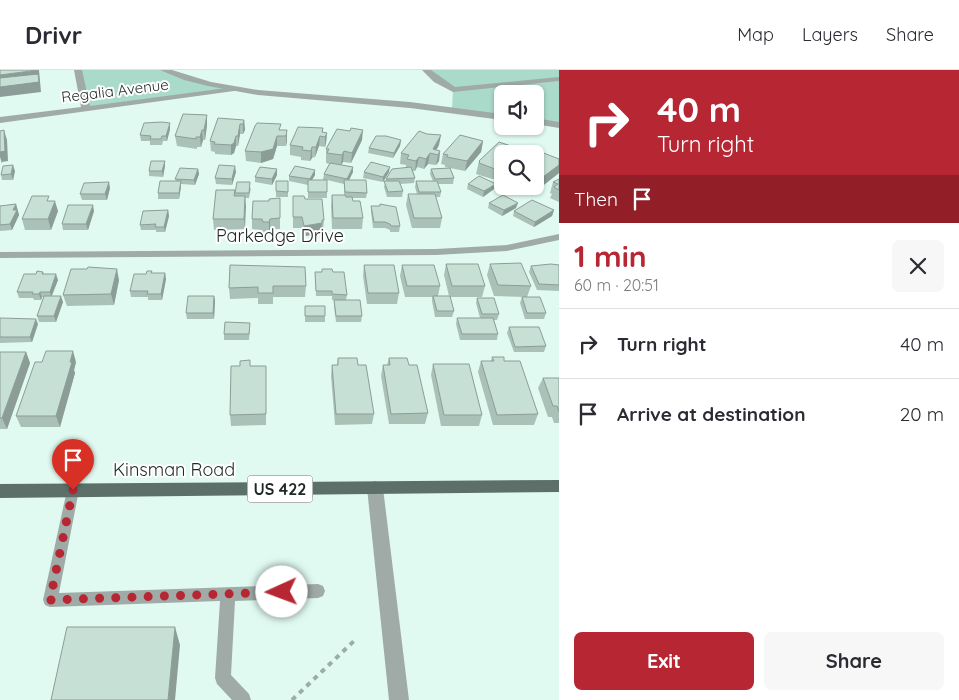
<!DOCTYPE html>
<html lang="en">
<head>
<meta charset="utf-8">
<style>
  body { margin:0; font-family:Quicksand,sans-serif; background:#f7f7f7; color:#2b2b33; height:100vh; display:flex; flex-direction:column; font-size:19px; white-space:nowrap }
  * { box-sizing:border-box; margin:0 }
  p { font-size:16px; color:#7c7c81 }
  .icon { flex:none; width:28px; height:28px; fill:none; stroke:currentColor; stroke-width:2; stroke-linecap:round; stroke-linejoin:round }
  .map { position:relative; flex:1; overflow:hidden }
  .sheet { display:flex; flex-direction:column; background:#fff; width:400px }
  .sheet>* { flex:none }
  .hud { background:#b72633; color:#fff; overflow:hidden }
  .fabs { position:absolute; left:494px; top:15px; display:grid; gap:10px }
  .fabs a { display:grid; place-items:center; width:50px; height:50px; border-radius:8px; background:#fff; box-shadow:0 1px 4px #0004; font-size:25px }
  .pin { position:absolute; display:grid; place-items:center; width:42px; height:42px; color:#fff; margin:-51px -21px; border-radius:50% 50% 50% 0; rotate:-45deg; box-shadow:0 0 5px #0007 }
  .pin .icon { rotate:45deg }
  .me { position:absolute; width:55px; margin:-28px; rotate:268deg; stroke-linejoin:round; filter:drop-shadow(0 0 4px #0008) }
  .turn { display:flex; align-items:center; gap:18px; height:105px; padding:0 15px; font-size:22px }
  .turn .icon { width:65px; height:65px; stroke-width:2.5 }
  .turn b { display:block; font-size:35px; line-height:42px }
  .then { display:flex; align-items:center; height:48px; padding:0 15px; background:#0003; gap:10px; font-size:19px }
  .round { display:grid; place-items:center; flex:none; width:52px; height:52px; border-radius:8px; background:#f7f7f7 }
  .headline { display:flex; align-items:center; justify-content:space-between; height:85px; padding:0 15px }
  h1 { font-size:30px; font-weight:700; line-height:38px; color:#b72633 }
  .button { display:flex; gap:10px; margin-top:auto; padding:10px 15px }
  .button a { flex:1; height:58px; border-radius:8px; background:#b72633; color:#fff; font-size:20px; font-weight:700; line-height:58px; text-align:center }
  .button a+a { background:#f7f7f7; color:#2b2b33 }
  ul { padding:0; list-style:none }
  li { display:flex; align-items:center; gap:15px; height:70px; padding:0 15px; border-top:1px solid #e1e1e2 }
  li div { flex:1 }
  li b { display:block; font-size:19px }
  li em { font-style:normal }
  header { display:flex; align-items:center; gap:30px; box-sizing:border-box; height:70px; padding:0 25px; background:#fff; border-bottom:1px solid #e1e1e2 }
  header strong { font-size:24px }
  nav { display:flex; gap:28px; margin-inline-start:auto; font-size:18px }
  main { display:flex; flex:1; min-height:0 }
  .map>svg:first-child { display:block }
</style>
</head>
<body>
<header>
<strong>Drivr</strong>
<nav><a>Map</a><a>Layers</a><a>Share</a></nav>
</header>
<main>
<div class="map">
<svg width="559" height="630" viewBox="0 0 559 630">
  <rect width="100%" height="100%" fill="#e0faf1"/>
  <path fill="#aadaca" d="M78,0H164L234,19L86,39Z
    M426,0H559V55L535,51V24H502V47L452,39L453,20Z"/>
  <g fill="none" stroke-linecap="round" stroke-linejoin="round">
    <path stroke="#9aaea7" stroke-width="4" stroke-dasharray="5 5" stroke-linecap="butt" d="M292,630L354,571"/>
    <path fill="#a0aba7" fill-rule="evenodd" d="M73,415L78,416L79,420L59,523L318,514L323,516L325,521L323,526L318,528L235,531L231,605L249,624L251,630H232L217,614L215,608L220,531L50,537L45,535L43,530L67,420L68,416Z"/>
    <path fill="#a0aba7" fill-rule="evenodd" d="M74,0H82L90,36L234,17L238,19L234,21L0,53V47L81,37Z
      M422,0H431L455,17L559,7V11L453,22L434,12Z
      M559,164V170L507,181L436,185L0,188V182L436,179L507,175Z
      M375,411L381,413L383,418L409,630H389L367,418L369,413Z"/>
    <path fill="#a0aba7" fill-rule="evenodd" d="M160,0H172L211,12L258,20L410,32L502,44V50L410,38L258,25L208,16L184,10Z
      M535,48L559,52V58L535,54Z"/>
    <path fill="#5c7069" fill-rule="evenodd" d="M559,410V422L0,428V414Z"/>
  </g>
  <path fill="#aac1b8" d="M244,50L245,60L243,64H240L238,76H236L234,83L231,85L215,84V82L211,81L210,71Z
    M170,53V59L167,71H163L162,75H150V71H141L140,65Z
    M207,55L205,70H203L201,77H197V79L177,76L175,66Z
    M323,58V62L327,63L326,73L325,77L319,76L315,87L312,88L310,91L301,90V87L290,85V75Z
    M281,60H287V71L286,76H277L273,89L261,93L246,91L245,81Z
    M362,70L351,93L343,92L341,95L353,97V102L349,110L367,123L366,128H353V131L363,148L362,159H332L331,136L332,125H344V114L327,110V128H308V115L289,111V106L315,100V105L312,110H326H323L324,104L330,94L326,93V79Z
    M401,70L400,76L393,88L368,83L369,78Z
    M483,71L481,82L465,101L450,98L454,108L453,114H438L441,122L440,127H436L442,148L440,158H412L406,135L408,124H417L415,117L416,111H433L430,104L431,99L450,98L445,97V95L441,94L443,84Z
    M499,72L520,79L519,84H502V105L498,109H492L476,104L479,91Z
    M439,75L436,80L440,81L439,91L436,95L428,94L424,99L417,97L415,101H413L415,108L414,113L400,114L403,121L402,127H387L384,117L386,109L406,98V95L400,94L401,83Z
    M535,86L559,89V103L536,121L525,116H535Z
    M165,96L163,107L149,106V101Z
    M198,99L199,104L195,115L181,114L179,129H158V123L176,111L175,109Z
    M277,99V105L272,115L255,112V107Z
    M15,101L13,110H2L1,105Z
    M236,102L232,115L216,114L215,108Z
    M364,102H389L383,112L363,108Z
    M559,109V132L550,128L552,124L550,123L553,112Z
    M276,111H288V127H276Z
    M468,114H496L494,119L483,127L467,119Z
    M110,118L107,130H82L80,124Z
    M251,118L249,128H245V159L214,160L213,149L235,120L236,126L235,123Z
    M293,126L305,129L324,150L323,161H321V164L304,166L302,158H293Z
    M280,128V159H270L269,163H264L262,160L252,159V149L269,131Z
    M51,131L58,141L51,160H25L22,149Z
    M489,133L516,138L502,146L488,138Z
    M16,134L19,145L12,160L0,161V136Z
    M380,134L400,156L399,162H390V160L385,158H373L371,142V136H380Z
    M168,140L169,146L165,162H156V160H141L140,155Z
    M554,140L552,146L534,157L513,146L514,141Z
    M94,141L88,160H63L62,154Z
    M446,194L485,216L482,227H450L454,241L452,247H435L432,231V227H405L400,206L402,195L440,216L438,226H449L444,205Z
    M490,194L531,216L527,227L494,226L487,205Z
    M230,195L306,216L305,227H273V234H258V228L230,229L229,218Z
    M364,195L399,223L397,234H367L363,206Z
    M559,195V221L537,220L529,202L531,196Z
    M43,202L44,204L58,210L52,226L63,232L56,252H39L37,246L44,227H42L41,230H34L33,228H19L17,222L36,204Z
    M315,202H333L347,225L346,230L362,246L361,252H336L334,236V230H339H332V226H316Z
    M152,203H165L166,209L162,230H148V227H131L130,221L146,204Z
    M119,210L114,235L67,236L63,225Z
    M214,226L215,231L214,249H187L186,243Z
    M522,227L546,243L544,249H525L520,233Z
    M477,228L499,244L497,250H494L498,264L497,270H460L456,254L457,248H480L476,233Z
    M305,236L325,246V252H305Z
    M0,250L38,254L32,272L0,273Z
    M509,257L546,276L544,282H514L507,263Z
    M250,259L249,270H224V264Z
    M0,282H26L30,293L7,359H0Z
    M492,287L504,291L538,344L534,355H493L478,302L481,291H491Z
    M338,288L358,295L374,344L372,354L335,355L331,306L332,295H337Z
    M389,288L409,295L428,343L425,354H389L381,306L383,295H387Z
    M250,290V296H266V355L231,356L230,345L240,296Z
    M76,292L74,300L75,303L60,357H21L16,346Z
    M433,294L482,345L479,356H441L431,305Z
    M543,308H559V353H554L552,347H548L538,318Z"/>
  <path fill="#8b9d96" d="M39,0L41,22L0,27V5Z
    M207,45V55L205,70L204,60Z
    M244,50L245,60L243,64V54Z
    M170,53V59L167,71L166,66Z
    M240,54V64L238,76V66Z
    M4,60L7,70L8,91L2,92V94L0,87V82Z
    M202,60L203,70L201,77L200,67Z
    M287,60V71L286,76V66Z
    M363,60L362,70L351,93L352,83Z
    M327,63L326,73L325,77V67Z
    M441,65L439,75L434,84L433,79Z
    M236,66V76L234,83L231,85V75Z
    M277,66V76L273,89L261,93V82Z
    M320,66L319,76L315,87L316,77Z
    M401,70L400,76L393,88L394,83Z
    M483,71L481,82L465,101L467,91Z
    M312,77V88L310,91L311,81Z
    M344,81L343,92L341,96L342,85Z
    M440,81L439,91L436,95L438,85Z
    M430,83L428,94L424,99L426,89Z
    M419,87L417,97L415,101L416,91Z
    M165,91V96L163,107L162,101Z
    M13,95L15,101L13,110L11,104Z
    M559,95V103L536,121L539,110Z
    M235,96L236,102L232,115V109Z
    M353,97V102L347,114V109Z
    M390,97L389,102L383,112V107Z
    M502,97V105L498,109L501,99Z
    M198,99L199,104L195,115L194,110Z
    M277,99V105L272,115V109Z
    M315,100V105L309,115L310,109Z
    M181,111V117L179,129V123Z
    M109,112L110,118L107,130L105,124Z
    M496,114L494,119L483,127L484,121Z
    M245,126L246,136L245,159L244,149Z
    M55,131L58,141L51,160L48,149Z
    M518,133L516,138L502,146L504,140Z
    M16,134L19,145L12,160L10,154L13,140Z
    M93,135L94,141L88,160L86,154Z
    M168,140L169,146L165,162L164,157Z
    M554,140L552,146L534,157L535,152Z
    M270,149V159L269,163V152Z
    M322,153L321,164L304,166V156Z
    M117,199L119,210L114,235L111,224Z
    M165,203L166,209L162,230L161,224Z
    M56,204L58,210L51,227L50,222Z
    M40,222L42,227L41,230L39,224Z
    M61,226L63,232L56,252L54,246Z
    M214,226L215,231L214,249L213,243Z
    M36,249L38,254L32,272L30,267Z
    M73,281L76,292L74,300L75,303L60,357L56,346Z
    M26,282L30,293L7,359L2,348Z
    M175,557L180,575L175,630H168Z"/>
  <path fill="#c6e0d6" stroke="#8b9d96" d="M0,0H38L0,5Z
    M38,4L39,12L0,17V8Z
    M183,44L207,45L204,60H202L200,67H196V69L175,66Z
    M218,48L244,50L243,54H240L238,66H236L234,73L231,75L214,74L215,72L210,71Z
    M162,52L170,53L166,66H162L161,69H150L151,66L140,65L144,53Z
    M257,53L281,54L279,60H287L286,66H277L273,79L261,82L245,81L255,56Z
    M298,57L323,58L322,62L327,63L325,67L320,66L316,77H312L311,81L302,80L303,77L290,75Z
    M351,58L363,60L352,83L344,81L342,85L327,83L329,79H326L337,59L350,61Z
    M4,60L5,81L0,82V61Z
    M419,61L427,64L441,65L433,79L440,81L438,85L430,83L426,89L419,87L416,91L407,89L409,85L401,83Z
    M460,65L483,71L467,91L447,87L448,85L443,84Z
    M376,66H386L401,70L394,83L369,78Z
    M499,72L520,79L516,84H502V97L501,99H495L479,93L480,92L479,91Z
    M541,82L559,89V95L539,110L535,109V86Z
    M151,91H165L162,101H149Z
    M371,92L390,97L383,107L364,102Z
    M330,93L353,97L347,109L324,104Z
    M13,95L11,104L1,105L3,96Z
    M219,95L235,96L232,109L215,108Z
    M295,96L315,100L310,109L289,106Z
    M260,97L277,99L272,109L255,107Z
    M411,97L415,108L386,109L392,99Z
    M180,98L198,99L194,110L175,109Z
    M450,98L454,108L435,109L431,99Z
    M479,106L496,114L484,121L468,114Z
    M559,109V120L554,117L558,114L553,112Z
    M308,110H327V122H308Z
    M344,110H366L367,123L345,122Z
    M160,111H181L179,123H158Z
    M276,111H288V122L276,121Z
    M384,111H399L403,121L388,122Z
    M416,111H437L441,122H419Z
    M109,112L105,124H80L84,113Z
    M237,112H250L249,123H235Z
    M216,120H235L234,126H245L244,149H213Z
    M408,124H435L442,148H414Z
    M332,125H345L346,127H352L353,131H360L363,148H333Z
    M503,125L518,133L504,140L489,133Z
    M32,126H49L47,131H55L48,149H22Z
    M293,126H304L305,129H322L324,150H322V153L304,156L302,147H293Z
    M280,128V148L270,149L269,152H263L262,149H252L253,131H269V129Z
    M532,130L554,140L535,152L514,141Z
    M16,134L13,140H17L10,154L0,155V136Z
    M380,134L396,137L400,156H391L390,154L385,152H374L371,136H380Z
    M68,135H93L86,154H62Z
    M168,140L164,157H155L156,154L140,155L143,141Z
    M521,193L531,216L498,215L490,194Z
    M446,194H478L485,216H452Z
    M551,194L559,195V215L539,214L531,196Z
    M230,195L305,197L306,216H273V223H258V217L229,218Z
    M364,195H394L399,223H368Z
    M402,195H434L440,216H407Z
    M88,197L117,199L111,224L63,225L71,199H87Z
    M322,199H332L333,202H344L347,225L332,224V221H316L315,202H322Z
    M37,201L43,202L42,204H56L50,222H40L39,224H32L33,222H17L24,204H36Z
    M147,201H152L151,203H165L161,224H147L148,221H130L134,204H146Z
    M44,226H61L54,246H37Z
    M188,226H214L213,243H186Z
    M433,226H450L454,241H437Z
    M522,227H540L546,243H527Z
    M477,228H494L499,244H482Z
    M334,230H360L362,246H336Z
    M305,236H325V246H305Z
    M0,248L36,249L30,267H0Z
    M457,248H493L498,264H462Z
    M225,252L250,253L249,264H224Z
    M509,257H539L546,276L515,277Z
    M46,281H73L70,292H72L56,346H16L35,292H42Z
    M0,282H26L2,348H0Z
    M492,287H504V291H520L538,344L497,345L481,291H494Z
    M338,288H357L358,295H366L374,344H336L332,295H338Z
    M389,288H407L409,295H417L428,343L391,344L383,295H390Z
    M250,290V296H266V344L230,345L231,296H240V291Z
    M433,294H469L482,345H444Z
    M543,308H559V342L557,336H553Z
    M67,557H175L168,630H51Z"/>
  <g fill="none" stroke-linecap="round" stroke-linejoin="round">
    <path stroke="#b72633" stroke-width="9" stroke-dasharray="0 16.2" d="M73,420L50,530L282,522"/>
  </g>
  <g text-anchor="middle" stroke-width="4" stroke-linejoin="round" paint-order="stroke">
    <g font-size="15" fill="#1e2824" stroke="#fff">
      <text transform="translate(115 21) rotate(-7)" y="5">Regalia Avenue</text>
    </g>
    <rect fill="#fff" stroke="#626866" stroke-width="1" x="247.5" y="405.5" width="65" height="27" rx="4"/>
    <g font-size="16" font-weight="bold" fill="#1e2824">
      <text x="280" y="425">US 422</text>
    </g>
    <g font-size="18" fill="#1e2824" stroke="#fff">
      <text x="280" y="172">Parkedge Drive</text>
      <text x="174" y="406">Kinsman Road</text>
    </g>
  </g>
</svg>
<div class="fabs">
<a><svg class="icon" aria-label="sound" viewBox="0 0 24 24"><path d="M4 9h4l5-4v14l-5-4H4zM17 9q2 3 0 6"/></svg></a>
<a><svg class="icon" aria-label="search" viewBox="0 0 24 24"><circle cx="10" cy="10" r="6"/><path d="M15 15l6 6"/></svg></a>
</div>
<div class="pin" style="left:73px;top:420px;background:#d93025"><svg class="icon" aria-label="arrive" viewBox="0 0 24 24"><path d="M6 21V4h12l-3 4 3 4H6"/></svg></div>
<svg class="me" style="left:282px;top:522px" viewBox="-20 -20 40 40"><circle r="19" fill="#fff"/><path d="M0-13L10 11 0 6-10 11z" fill="#b72633"/></svg>
</div>
<section class="sheet">
<div class="hud">
<div class="turn"><svg class="icon" aria-label="right" viewBox="0 0 24 24"><path d="M7 20v-9h11M14 6l5 5-5 5"/></svg><div><b>40 m</b>Turn right</div></div>
<div class="then">Then<svg class="icon" aria-label="arrive" viewBox="0 0 24 24"><path d="M6 21V4h12l-3 4 3 4H6"/></svg></div>
</div>
<div class="headline"><div><h1>1 min</h1><p>60 m · 20:51</p></div><a class="round"><svg class="icon" aria-label="close" viewBox="0 0 24 24"><path d="M6 6l12 12M18 6L6 18"/></svg></a></div>
<ul>
<li><svg class="icon" aria-label="right" viewBox="0 0 24 24"><path d="M7 20v-9h11M14 6l5 5-5 5"/></svg><div><b>Turn right</b></div><em>40 m</em></li>
<li><svg class="icon" aria-label="arrive" viewBox="0 0 24 24"><path d="M6 21V4h12l-3 4 3 4H6"/></svg><div><b>Arrive at destination</b></div><em>20 m</em></li>
</ul>
<div class="button"><a>Exit</a><a>Share</a></div>
</section>
</main>
</body>
</html>
